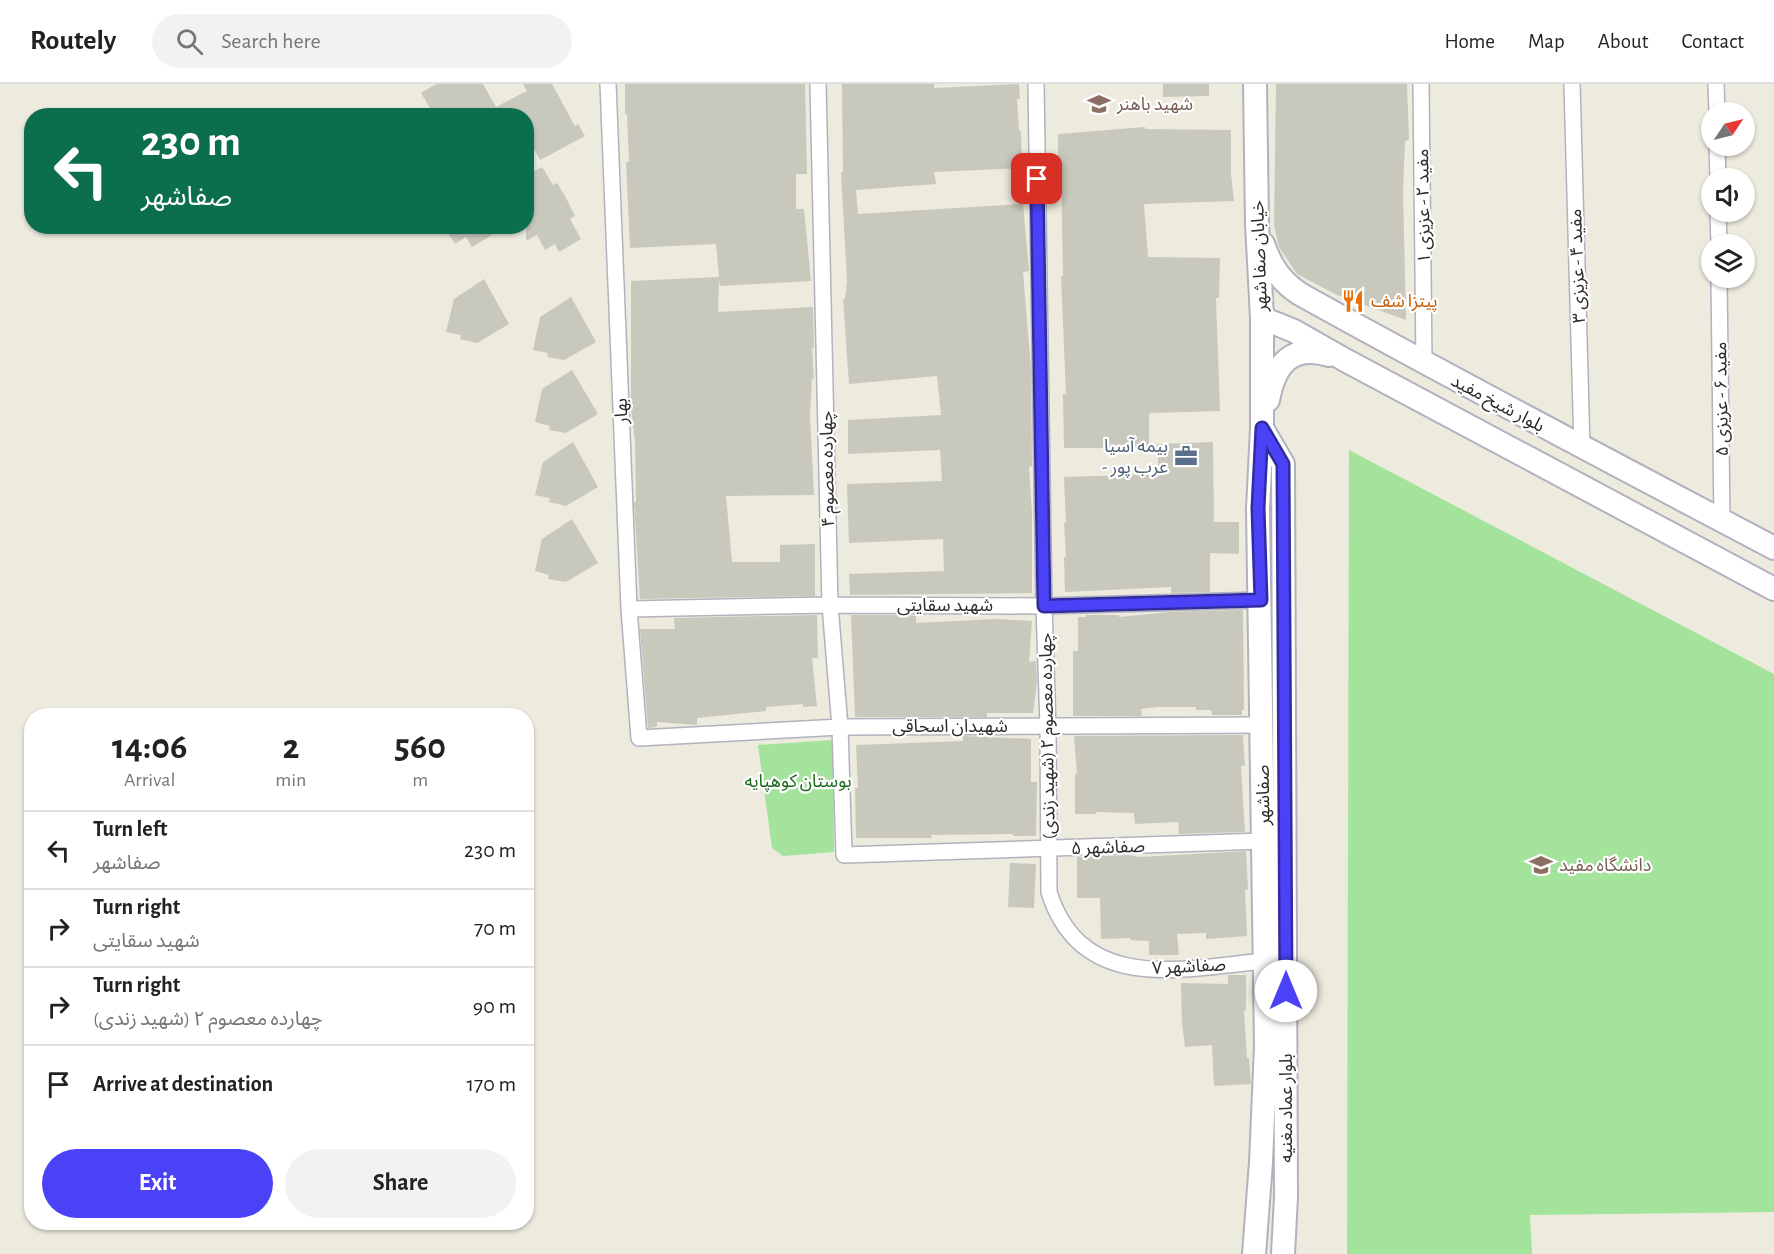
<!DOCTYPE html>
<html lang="en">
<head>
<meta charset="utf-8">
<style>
  body { margin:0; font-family:"Alegreya Sans","Noto Sans Arabic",sans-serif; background:#f2f2f2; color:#222; height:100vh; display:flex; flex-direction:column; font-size:22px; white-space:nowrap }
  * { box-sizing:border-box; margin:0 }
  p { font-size:20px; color:#767676 }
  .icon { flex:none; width:33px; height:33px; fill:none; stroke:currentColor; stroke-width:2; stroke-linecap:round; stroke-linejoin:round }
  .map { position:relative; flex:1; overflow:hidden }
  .drawer { position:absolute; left:24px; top:624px; width:510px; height:522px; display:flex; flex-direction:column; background:#fff; border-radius:24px; box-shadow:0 2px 4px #0004 }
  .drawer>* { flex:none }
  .hud { position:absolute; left:24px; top:24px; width:510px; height:126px; border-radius:24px; box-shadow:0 2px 4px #0004; background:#0b6e4f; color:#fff; overflow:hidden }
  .needle { width:39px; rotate:55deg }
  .tools { position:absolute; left:1701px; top:18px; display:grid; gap:12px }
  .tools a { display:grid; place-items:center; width:54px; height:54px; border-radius:50%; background:#fff; box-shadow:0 2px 4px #0004; font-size:30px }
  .pin { position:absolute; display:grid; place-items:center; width:51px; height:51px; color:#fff; margin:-26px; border-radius:12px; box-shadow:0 3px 9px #0006 }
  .me { position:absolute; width:66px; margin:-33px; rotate:0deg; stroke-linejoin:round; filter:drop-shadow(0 0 4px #0008) }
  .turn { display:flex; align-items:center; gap:21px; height:126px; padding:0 18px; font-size:27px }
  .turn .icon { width:78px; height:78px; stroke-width:2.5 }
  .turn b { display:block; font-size:42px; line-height:51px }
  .eta { display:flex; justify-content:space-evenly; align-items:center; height:102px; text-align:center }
  .eta b { font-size:36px; font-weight:600; line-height:42px }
  .cta { display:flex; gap:12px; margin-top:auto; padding:12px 18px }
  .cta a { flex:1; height:69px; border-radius:36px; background:#4b42f7; color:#fff; font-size:24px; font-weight:600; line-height:69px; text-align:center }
  .cta a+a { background:#f2f2f2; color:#222 }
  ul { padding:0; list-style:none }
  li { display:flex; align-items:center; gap:18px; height:78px; padding:0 18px; border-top:2px solid #e0e0e0 }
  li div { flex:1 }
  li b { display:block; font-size:22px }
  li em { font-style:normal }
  header { display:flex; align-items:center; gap:36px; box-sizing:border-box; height:84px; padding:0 30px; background:#fff; border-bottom:2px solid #e0e0e0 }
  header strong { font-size:28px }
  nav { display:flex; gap:33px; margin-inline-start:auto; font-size:21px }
  .search { width:420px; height:54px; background:#f2f2f2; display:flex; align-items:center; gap:15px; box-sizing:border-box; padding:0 21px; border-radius:33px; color:#767676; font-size:22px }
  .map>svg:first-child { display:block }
</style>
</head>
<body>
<header>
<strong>Routely</strong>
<div class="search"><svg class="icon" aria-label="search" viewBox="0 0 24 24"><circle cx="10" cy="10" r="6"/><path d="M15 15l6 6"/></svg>Search here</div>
<nav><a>Home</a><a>Map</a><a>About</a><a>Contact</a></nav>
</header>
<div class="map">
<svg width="1774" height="1170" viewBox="0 0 1774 1170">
  <rect width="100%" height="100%" fill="#edeade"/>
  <path fill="#a3e39c" d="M1349,366L1774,590V1128L1530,1131L1532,1170H1347Z
    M833,656L834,768L783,772L772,764L758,661Z"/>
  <path fill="#c9c8bd" d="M436,0H483L496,23L527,7L523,0H552L575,42L578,40L585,52L540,76L527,52L531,50L526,41V32H521L520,28L513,32H435L421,9Z
    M625,0H805L807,90H796V125H804L811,197L720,202L719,196L718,228L813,223L814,264H812L814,295H812L810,331L814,411L726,412L732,478H780V461L815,460V512L640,515L634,418H636L635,357L631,325V197L719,193L716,160L630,164L626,78H629L627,30H625Z
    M842,0H934V4L1019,0L1020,15H1017L1019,47H1021L1022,84L934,88L936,100L856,106L858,130L1023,120L1029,187L1023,188L1031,284L1032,382L1029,383L1032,430V509L850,511L849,490L944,487L943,455L849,459L847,400L942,397L940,366L848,370V336L941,331L937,292L849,300L843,215H845L847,197L841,88H843Z
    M1163,0H1209V12L1163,13Z
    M1276,0H1407L1409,56L1405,57L1403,108L1406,236L1337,211L1297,190L1279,163L1274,142Z
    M1145,43V45L1231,46V90L1234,117L1144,120L1148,173L1220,174L1219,214H1216L1220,327L1151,329L1149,330V364H1064L1063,310H1066L1061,192H1063L1061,83H1058V50Z
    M542,83L553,101L557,99L565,112L575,132L570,135L581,155L559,168L555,160L545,166L537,151L526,157V91Z
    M444,142H507L472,163L466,153L455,160Z
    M484,195L509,240L477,259L460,255L461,251L446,248L454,215Z
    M571,213L596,258L564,276L547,273L548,269L533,266L540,233Z
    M572,286L598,330L566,349L549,346L550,342L535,338L542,305Z
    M573,358L598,403L566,422L549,418L550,414L535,411L543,378Z
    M1213,358L1214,438H1239V470L1210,469V508L1171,509V503L1065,508L1064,473H1066L1064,439H1066L1064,393L1159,390L1157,360Z
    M572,435L598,479L566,498L548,495L549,491L535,487L542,455Z
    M1243,526L1244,626H1242V631H1212L1211,626H1196V623H1157L1141,625L1142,632H1073V567H1078V533H1086V531H1119V533L1171,528Z
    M817,531L818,574H812L817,622L803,623V620L766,623V627L697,634V641L657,638V643L648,644L640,545H675L674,534Z
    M851,531H908L916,532V539L997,535L1032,537L1029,578L1036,577L1037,597L1033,629H987V633H855Z
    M1243,651L1245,682H1241L1245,748L1179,750L1178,738L1135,740L1134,729L1096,728V730H1075V690H1077L1074,652Z
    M963,652L1031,655V698H1037L1036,752H1013V750L931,751L932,754H856L855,704H858L856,661L963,657Z
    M1246,767L1248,805L1245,806L1247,852L1206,855V849L1177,850L1179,871H1149V857L1130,856V854L1101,855L1100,814H1077V773L1128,771L1140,773Z
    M1010,779L1036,780L1034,824L1008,823Z
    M1228,891H1246V927H1244L1247,974H1249L1251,1000L1214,1002L1212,961L1185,963L1182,939L1181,899L1228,900Z"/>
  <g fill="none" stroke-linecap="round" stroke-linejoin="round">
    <g stroke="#b2b2bf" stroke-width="18">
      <path id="street" d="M608,0L629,525L639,654L840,643L1262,641
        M818,0L830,521L840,643L844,771L1264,757
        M1036,0L1044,522L1048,642L1049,808C1081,910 1182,885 1264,877
        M1421,0L1424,279
        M1572,0L1582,364
        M1716,0L1717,28
        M1717,62L1718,94
        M1718,128L1719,160
        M1719,194L1722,437
        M629,525L830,521L1044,522L1261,516"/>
    </g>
    <g stroke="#b2b2bf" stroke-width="26">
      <path id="secondary" d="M1263,160C1271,182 1280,197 1300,210C1456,297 1615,380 1774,464
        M1262,234L1294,247L1345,276L1774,505
        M1268,316C1275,280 1291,260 1329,271
        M1262,344L1283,380L1286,1113L1283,1170
        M1254,1170L1261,1078L1266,962L1258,425L1262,344V234L1257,140L1255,0"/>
    </g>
    <use href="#street" stroke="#fff" stroke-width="15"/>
    <use href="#secondary" stroke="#fff" stroke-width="22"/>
  </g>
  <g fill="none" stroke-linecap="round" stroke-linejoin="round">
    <g stroke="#312ba1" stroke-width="15">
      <path id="route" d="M1037,95L1044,522L1261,516L1258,424L1262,344L1283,380L1286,907"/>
    </g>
    <use href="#route" stroke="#4b42f7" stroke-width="10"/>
  </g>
  <defs>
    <g id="school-bare" transform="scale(1.8)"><path d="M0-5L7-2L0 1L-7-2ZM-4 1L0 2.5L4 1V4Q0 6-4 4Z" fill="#8d6e63" stroke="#fff" stroke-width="2.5" paint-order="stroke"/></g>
    <g id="restaurant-bare" transform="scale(1.8)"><path d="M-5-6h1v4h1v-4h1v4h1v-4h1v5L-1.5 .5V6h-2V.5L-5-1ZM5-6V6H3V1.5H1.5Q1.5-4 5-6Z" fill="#e8710a" stroke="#fff" stroke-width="2.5" paint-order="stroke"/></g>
    <g id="office-bare" transform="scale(1.8)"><path d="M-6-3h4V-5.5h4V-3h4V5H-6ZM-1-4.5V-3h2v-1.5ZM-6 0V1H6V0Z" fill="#5c6f8a" stroke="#fff" stroke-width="2.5" paint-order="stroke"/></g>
    <g id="university-bare" transform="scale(1.8)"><path d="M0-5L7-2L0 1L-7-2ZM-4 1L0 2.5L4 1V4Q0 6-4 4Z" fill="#8d6e63" stroke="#fff" stroke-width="2.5" paint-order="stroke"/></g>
  </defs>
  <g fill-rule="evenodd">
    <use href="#school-bare" x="1099" y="20"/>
    <use href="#restaurant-bare" x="1353" y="217"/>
    <use href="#office-bare" x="1186" y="372"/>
    <use href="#university-bare" x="1541" y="781"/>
  </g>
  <g text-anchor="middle" stroke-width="4.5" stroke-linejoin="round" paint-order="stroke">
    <g font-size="18" fill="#785e54" stroke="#fff" text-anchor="start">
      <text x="1117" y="26">شهید باهنر</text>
      <text x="1559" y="787">دانشگاه مفید</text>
    </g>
    <g font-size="18" fill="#2c2c2c" stroke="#fff">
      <text transform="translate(1423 122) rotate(-91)" y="6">مفید ۲ - عزیزی ۱</text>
      <text transform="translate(1259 172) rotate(-92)" y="6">خیابان صفا شهر</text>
      <text transform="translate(1577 182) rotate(-92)" y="6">مفید ۴ - عزیزی ۳</text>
      <text transform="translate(1721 315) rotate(-91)" y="6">مفید ۶ - عزیزی ۵</text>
      <text transform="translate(1498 319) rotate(28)" y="6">بلوار شیخ مفید</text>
      <text transform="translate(621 327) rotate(-92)" y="6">بهار</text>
      <text transform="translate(827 385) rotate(-91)" y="6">چهارده معصوم ۴</text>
      <text x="945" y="527">شهید سقایتی</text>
      <text x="950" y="648">شهیدان اسحاقی</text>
      <text transform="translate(1047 652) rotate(-91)" y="6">چهارده معصوم ۲ (شهید زندی)</text>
      <text transform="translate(1263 711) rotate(-91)" y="6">صفاشهر</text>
      <text transform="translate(1108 763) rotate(-2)" y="6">صفاشهر ۵</text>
      <text transform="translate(1189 882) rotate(-3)" y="6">صفاشهر ۷</text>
      <text transform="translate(1286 1024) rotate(-90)" y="6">بلوار عماد مغنیه</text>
    </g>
    <g font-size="18" fill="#c56008" stroke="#fff" text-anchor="start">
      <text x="1371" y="223">پیتزا شف</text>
    </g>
    <g font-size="18" fill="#4e5e75" stroke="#fff" text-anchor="end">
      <text x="1168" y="368">بیمه آسیا<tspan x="1168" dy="21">- عرب پور</tspan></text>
    </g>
    <g font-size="18" fill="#1c691e" stroke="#fff">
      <text x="798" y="703">بوستان کوهپایه</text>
    </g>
  </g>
</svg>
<div class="tools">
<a><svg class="needle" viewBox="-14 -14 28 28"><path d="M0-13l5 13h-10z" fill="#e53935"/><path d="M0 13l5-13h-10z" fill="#767676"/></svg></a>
<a><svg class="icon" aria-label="sound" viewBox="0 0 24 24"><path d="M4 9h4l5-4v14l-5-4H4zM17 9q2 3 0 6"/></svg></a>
<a><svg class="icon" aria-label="layers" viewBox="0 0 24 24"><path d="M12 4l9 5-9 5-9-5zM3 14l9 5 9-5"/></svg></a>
</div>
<div class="pin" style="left:1037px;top:95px;background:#d93025"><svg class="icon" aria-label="arrive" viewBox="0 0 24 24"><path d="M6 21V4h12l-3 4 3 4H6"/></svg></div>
<svg class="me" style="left:1286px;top:907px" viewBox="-20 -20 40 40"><circle r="19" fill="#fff"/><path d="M0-13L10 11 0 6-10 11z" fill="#4b42f7"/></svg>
<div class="hud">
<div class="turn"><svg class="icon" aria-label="left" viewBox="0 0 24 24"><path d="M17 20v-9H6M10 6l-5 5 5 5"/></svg><div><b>230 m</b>صفاشهر</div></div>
</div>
<section class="drawer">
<div class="eta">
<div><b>14:06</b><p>Arrival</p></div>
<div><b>2</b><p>min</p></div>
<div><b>560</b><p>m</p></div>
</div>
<ul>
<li><svg class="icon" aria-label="left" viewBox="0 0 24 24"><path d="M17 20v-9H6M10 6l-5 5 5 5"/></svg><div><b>Turn left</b><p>صفاشهر</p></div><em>230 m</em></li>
<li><svg class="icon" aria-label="right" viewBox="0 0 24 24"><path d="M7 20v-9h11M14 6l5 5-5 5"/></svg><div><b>Turn right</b><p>شهید سقایتی</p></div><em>70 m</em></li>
<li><svg class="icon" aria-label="right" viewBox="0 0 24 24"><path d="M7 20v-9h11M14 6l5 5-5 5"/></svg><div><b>Turn right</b><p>چهارده معصوم ۲ (شهید زندی)</p></div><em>90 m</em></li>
<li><svg class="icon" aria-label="arrive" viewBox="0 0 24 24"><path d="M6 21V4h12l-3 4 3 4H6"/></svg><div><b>Arrive at destination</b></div><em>170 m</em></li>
</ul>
<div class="cta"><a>Exit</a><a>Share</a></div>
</section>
</div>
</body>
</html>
